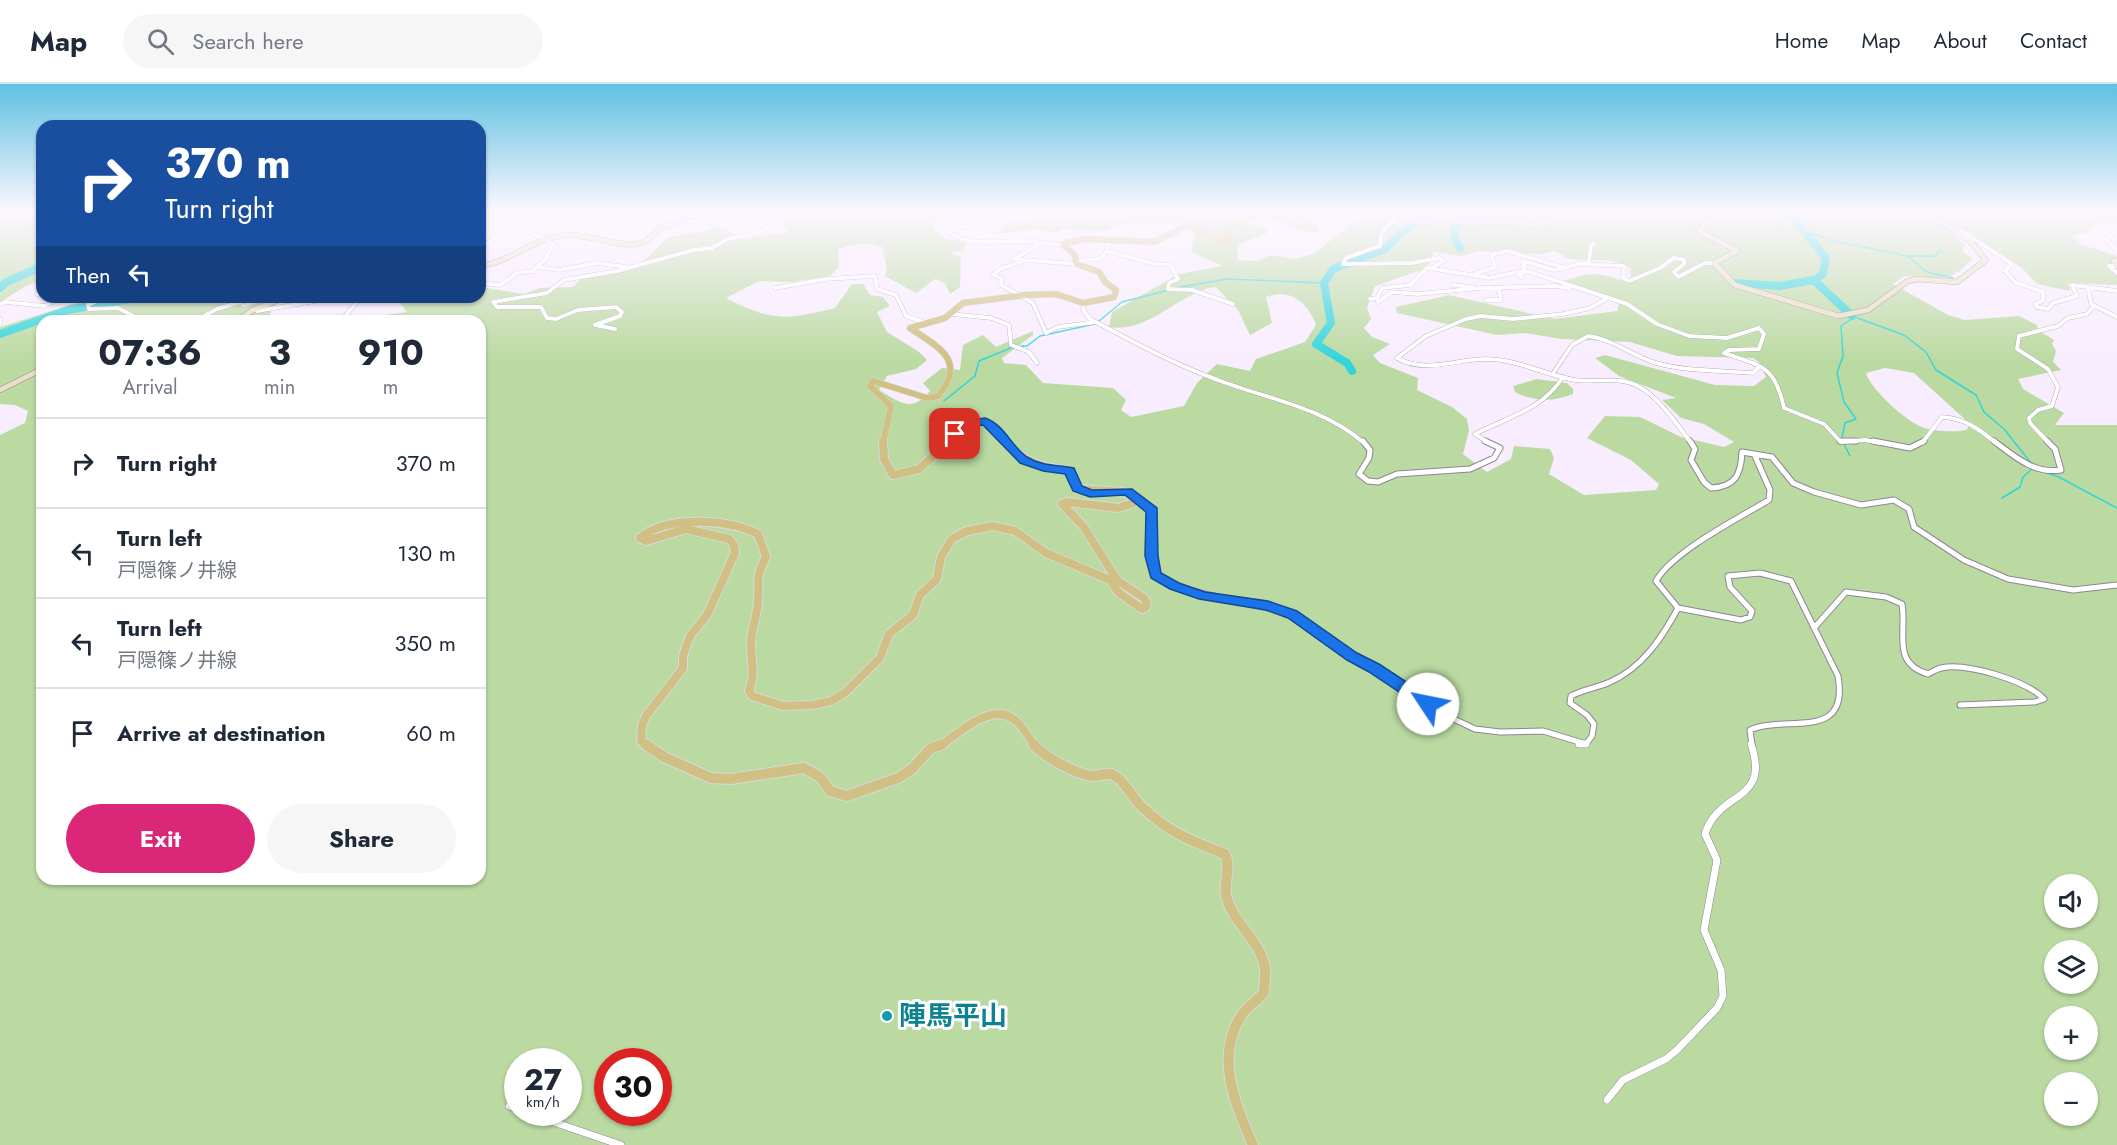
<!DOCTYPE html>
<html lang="en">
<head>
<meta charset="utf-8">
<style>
  body { margin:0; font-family:Jost,"Noto Sans JP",sans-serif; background:#f6f6f7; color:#1f2937; height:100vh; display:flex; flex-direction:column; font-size:22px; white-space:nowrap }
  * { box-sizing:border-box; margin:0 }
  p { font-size:20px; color:#747a83 }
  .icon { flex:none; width:33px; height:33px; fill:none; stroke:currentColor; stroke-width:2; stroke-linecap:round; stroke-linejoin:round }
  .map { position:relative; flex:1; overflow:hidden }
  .sheet { position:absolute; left:36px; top:231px; width:450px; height:570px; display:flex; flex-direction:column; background:#fff; border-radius:18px; box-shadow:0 2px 4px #0004 }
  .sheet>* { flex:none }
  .hud { position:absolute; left:36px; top:36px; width:450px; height:183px; border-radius:18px; box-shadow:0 2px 4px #0004; background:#1a4fa0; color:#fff; overflow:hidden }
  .buttons { position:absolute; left:2044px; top:790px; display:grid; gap:12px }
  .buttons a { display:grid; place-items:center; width:54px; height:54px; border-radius:50%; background:#fff; box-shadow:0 2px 4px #0004; font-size:30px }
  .speed { position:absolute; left:504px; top:964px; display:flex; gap:12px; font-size:30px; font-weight:700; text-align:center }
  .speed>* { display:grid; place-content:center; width:78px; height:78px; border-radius:50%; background:#fff; box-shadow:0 2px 4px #0004; line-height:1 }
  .speed small { font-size:15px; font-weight:400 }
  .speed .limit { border:9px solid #d22; background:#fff; color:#111 }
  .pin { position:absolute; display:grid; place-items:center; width:51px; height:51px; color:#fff; margin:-26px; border-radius:12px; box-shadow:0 3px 9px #0006 }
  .me { position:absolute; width:66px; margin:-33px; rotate:304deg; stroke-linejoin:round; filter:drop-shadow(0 0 4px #0008) }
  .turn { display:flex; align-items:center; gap:21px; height:126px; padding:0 30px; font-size:27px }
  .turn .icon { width:78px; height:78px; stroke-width:2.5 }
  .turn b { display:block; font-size:42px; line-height:51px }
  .then { display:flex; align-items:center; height:57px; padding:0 30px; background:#0003; gap:12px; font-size:22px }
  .eta { display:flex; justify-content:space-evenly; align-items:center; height:102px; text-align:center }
  .eta b { font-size:36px; font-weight:700; line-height:42px }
  .primary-button { display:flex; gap:12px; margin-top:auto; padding:12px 30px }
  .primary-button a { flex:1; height:69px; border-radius:36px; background:#db2777; color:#fff; font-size:24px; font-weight:700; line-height:69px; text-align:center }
  .primary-button a+a { background:#f6f6f7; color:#1f2937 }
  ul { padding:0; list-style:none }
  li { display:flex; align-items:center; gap:18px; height:90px; padding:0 30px; border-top:2px solid #e0e1e3 }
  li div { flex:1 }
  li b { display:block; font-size:22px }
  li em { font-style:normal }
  header { display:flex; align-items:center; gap:36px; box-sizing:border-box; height:84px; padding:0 30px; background:#fff; border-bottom:2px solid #e0e1e3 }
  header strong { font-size:28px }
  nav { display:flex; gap:33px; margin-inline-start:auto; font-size:21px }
  .search { width:420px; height:54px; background:#f6f6f7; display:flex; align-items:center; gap:15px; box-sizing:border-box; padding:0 21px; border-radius:33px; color:#747a83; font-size:22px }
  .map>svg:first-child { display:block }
</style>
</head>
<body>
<header>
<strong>Map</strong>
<div class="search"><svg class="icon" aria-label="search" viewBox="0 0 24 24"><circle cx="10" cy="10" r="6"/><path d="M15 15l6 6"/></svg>Search here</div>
<nav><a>Home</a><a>Map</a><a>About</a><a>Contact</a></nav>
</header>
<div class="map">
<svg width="2117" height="1061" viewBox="0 0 2117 1061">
  <rect width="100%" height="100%" fill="#f8edfe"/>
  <path fill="#bbdaa2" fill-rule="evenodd" d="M0,129H42V196L26,202L0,218Z
    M798,129H952L956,135L936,136L932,144L944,154L966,159L963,167L950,168L961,174L960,203L950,210L945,199L935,195L916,209L885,192L887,185L882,163C866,157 855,160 838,165L839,183L830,192L791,198L759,197L726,214C773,238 785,236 835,224L852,200H863L870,211L883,213L890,222L877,228L887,248L919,268L927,276L916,285L887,292L879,306C901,319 912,329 930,307L923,299L942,284L960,286L963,261L983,251L996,263L1033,247V251L1002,274L1004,279L1026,281L1043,299L1113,304L1126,316L1121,326L1131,333L1184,322L1197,299L1217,280L1250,287L1256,275L1305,258L1316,241C1308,218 1290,204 1266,213L1272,239L1250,251L1238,226L1216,203C1184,205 1149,250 1109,243L1112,228L1179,190L1222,182L1191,168L1195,151L1180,138L1119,140L1105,147L1063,145L1054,149L1036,145L997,150L1007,139L1035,136L1052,129H1246L1242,133L1247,140L1267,144L1266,150L1241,159L1237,164L1238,176L1256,177L1271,171L1296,175L1315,169L1351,140L1378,129H2099L2117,133V140L2099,137L2088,148L2071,152L2080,160L2117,172V201L2068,199L2070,207L2037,200L2021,183L1994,165L1956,142H1943L1965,161L1962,167L1972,174C1952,201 1934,194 1904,192L1893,200L1948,231L1965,236L2019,232L2037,241L2038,246L2054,256L2052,260L2056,267L2053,278L2061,286L2018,295L2023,305L2064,329L2055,341H2117V1061H0V351L25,339L28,327L15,321L0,320V243L95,213H225L244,223L256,219L275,220L268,234L259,237H42V795H480V237H378L385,231L407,228L395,213H480V203L524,210L540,204L573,203L587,189C622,194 646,180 667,153L704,147L714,142L725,144L744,155L790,148L781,140ZM1477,167L1540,170L1555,167C1561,169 1566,175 1572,175C1591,178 1614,172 1631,185L1630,196C1620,198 1617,194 1608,192C1591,188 1580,191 1565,197L1604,210L1619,221L1617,227L1554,235L1449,211L1396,223L1397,229L1497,251L1525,249L1562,255L1630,258L1677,272L1753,274L1759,278L1766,293L1754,302L1715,301L1605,271L1595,274L1619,292L1676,314L1662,316L1681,334L1704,340L1734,358L1724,363L1681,353L1640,333L1605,332L1587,354L1631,376L1659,400L1656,406L1584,411L1549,390L1554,374L1550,365L1514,362L1511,375L1487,388L1463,370L1469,347L1467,335L1452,323L1417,306L1418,294L1380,279L1373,271L1390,260L1372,253L1364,244L1371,235L1367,224L1375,202L1427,184L1434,168L1462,172ZM1885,284L1914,289L1969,339L1967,346C1954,348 1938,348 1924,344C1907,338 1871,306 1866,289ZM2055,801H2088V834H2055ZM2055,867H2088V900H2055ZM2055,933H2088V966H2055ZM518,978H568V1029H518ZM608,978H658V1029H608ZM2055,999H2088V1032H2055Z
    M1537,295L1567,299L1573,305V310C1554,318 1533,318 1515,308L1513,302Z"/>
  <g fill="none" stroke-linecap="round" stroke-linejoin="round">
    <path stroke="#32d4d9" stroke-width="1.5" d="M24,138L42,132
      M1805,147L1830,156L1907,172L1927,188L1953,194
      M1908,172H1936L1937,168L1942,167
      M1174,204L1227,195L1324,199
      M1099,237L1122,218L1169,206
      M1021,262H1027L1040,252L1095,240
      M944,317L975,292L979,277L1013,263
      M1842,354L1845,339L1856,335L1844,318L1837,289L1843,272L1841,242L1853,234L1852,232L1904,251L1926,268L1936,286L1976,311L1984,328L2004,345L2031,379
      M1843,358L1850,372
      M2043,388L2057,392L2117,424
      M2002,414L2020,403L2023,393L2032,385"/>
    <path stroke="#32d4d9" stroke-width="8" d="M1787,129C1803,143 1812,158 1826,174L1823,190L1814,196L1852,232
      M1460,164C1445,140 1459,141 1477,129
      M1736,199L1779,202L1814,196
      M0,204L5,199L42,182
      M0,250L68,226L141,213
      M1352,287L1347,279L1316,260L1331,239L1324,199L1333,185L1385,165L1403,147L1433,129"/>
    <g stroke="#8f8595" stroke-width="4.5">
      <path id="minor-far2" d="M935,129L970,136L972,140L968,144L953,141L944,144C963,165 1000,156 1025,157C1038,158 1050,160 1063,161
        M2049,129V132
        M544,137L561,151
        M686,137L708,138L768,129
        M514,141L566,132L628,129
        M504,142L514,141L553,160L545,176L536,183L560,186L597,179L626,183
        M1387,142L1381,151L1380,162L1346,174L1343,180L1412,179L1439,174L1444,177L1435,182V185L1489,194L1523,187L1533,189L1627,220L1657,240L1689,252L1727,254L1759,244L1764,250L1759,265L1729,266L1724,269C1762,282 1775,282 1784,324L1824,340L1841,358L1865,356L1881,359
        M2117,145L2106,155L2117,167
        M1957,147L1965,149L2012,180L2005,187L2015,198L2043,208V217L2035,220L2037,223L2048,225L2053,219L2077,212L2072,201L2117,207
        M579,152L590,139
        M480,161C499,158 502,142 509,129
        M1107,167L1155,180L1171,181L1178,195L1169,199L1168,205L1192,206L1233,220
        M1014,175L1077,180L1083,176L1100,175L1107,167L1109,157
        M1014,175L1042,159
        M1026,176L1000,185L993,191L1001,194V201L1033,219L1046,249L1058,243L1096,238
        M1585,179L1589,178L1591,161L1594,160
        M2117,182H2109L2117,189
        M1474,190L1496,183L1491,171L1507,167L1565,184L1578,180L1624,182L1623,194L1629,197L1660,184L1674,174L1684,176V180L1674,188L1678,193L1705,179H1714
        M1521,193L1519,191L1524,188V177L1554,186L1561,185
        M480,199L500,201L517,189L533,187L536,183
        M1453,201L1473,203
        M2088,203L2091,220L2117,233
        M775,204L826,195L875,192L877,205L896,211L906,232L926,239
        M42,205L37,210L42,211
        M1370,215L1377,214L1382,204L1410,201L1427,184H1434
        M1606,215L1590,224L1563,230L1513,235L1481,232L1466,235L1426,252L1397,274C1424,290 1457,275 1486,275C1517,275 1545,291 1575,296C1595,299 1620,292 1638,302C1659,313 1677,340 1691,359
        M1486,216H1501L1499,205
        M1378,218L1392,208L1418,210L1481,204L1557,202L1570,205
        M1083,219L1084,227L1090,235C1132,257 1173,280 1218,296C1267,315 1323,323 1364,359
        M0,220L6,218L44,222L53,218L47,213
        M88,221L89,225L118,224L143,237
        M88,221L106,213
        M257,227L339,213
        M951,230L991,234L1009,241L1011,261L1029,268L1037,279
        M0,235V239
        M195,237L217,225L257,213
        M341,237L361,213
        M615,245L595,241L620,232L622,228L616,223L578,226L556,235L547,234L541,223H497L493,218L547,209L564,196L617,187L694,166L712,164L728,155L759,149L790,129
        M1554,288L1572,261L1588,252C1613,255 1632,272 1656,279C1688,288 1721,286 1753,289L1758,284
        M1489,359L1475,350C1508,333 1542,326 1563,293
        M1922,359L1942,333C1964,334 1979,345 1996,359
        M2049,359L2030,339L2029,334L2038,326L2052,322L2058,303L2048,285L2017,265L2019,252L2058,242L2068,234L2087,230L2094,222"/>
    </g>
    <g stroke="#8f8595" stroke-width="7">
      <path id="minor-far1" d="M1363,357L1370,366L1369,374L1359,390L1368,397L1378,398L1397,390L1470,385L1494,374L1500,364L1485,357
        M1690,357L1695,365L1691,376L1704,398L1711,404C1735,403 1741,391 1742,368L1772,373L1793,399L1814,408L1861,421L1894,416L1909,425L1914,443L1964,476L2008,495L2073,506L2117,501
        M1840,357H1856
        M1873,357L1910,364L1924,357
        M1994,357C2015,373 2034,390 2061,386L2055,365L2047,357
        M1136,416L1153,427V487L1163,497L1178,504L1290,529L1439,628L1475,645L1500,648L1543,647L1586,660L1592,652L1594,640L1587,631L1570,619L1571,612C1584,605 1597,604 1610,598C1642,584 1662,554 1678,524
        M1814,544L1846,508L1886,513L1902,520C1907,549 1891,579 1928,590C1932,588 1937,585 1941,584C1966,578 2027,597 2044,615L2035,618L1960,621
        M1752,661L1750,646C1785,630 1850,659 1838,592L1791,497L1760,489L1728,492L1730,503L1752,527L1750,533L1741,536L1678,524L1656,497C1672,468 1739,434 1769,416L1770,406L1755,372"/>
    </g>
    <g stroke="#8f8595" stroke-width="8">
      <path id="minor" d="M1579,660H1586
        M1607,1016L1623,996L1666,975L1677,966L1717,924L1723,912L1721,886L1704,846L1717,776L1705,750C1719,705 1771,720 1751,660
        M509,1022L518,1025
        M527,1029L621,1061"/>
    </g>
    <g stroke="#8f8595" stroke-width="6">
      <path id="tertiary" d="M1387,142L1394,136L1396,129"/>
    </g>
    <g stroke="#8f8595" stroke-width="6">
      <path id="secondary" d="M1410,129V135L1419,139L1440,134L1471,140L1491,137L1533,141L1543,139L1560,129
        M1715,129L1699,147L1737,167L1714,179L1735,201L1838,232L1868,226L1908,197L1918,195L1957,198L1986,176L1970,157L1928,129
        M2117,176L2114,177L2117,182
        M480,182C509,178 528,158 558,152C582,147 613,163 638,160L646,157L659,145L704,129
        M237,237L251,227L286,213
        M0,306L42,285"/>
    </g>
    <g stroke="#d9d8da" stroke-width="7">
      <path id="primary-far2" d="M1260,129C1280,130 1296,146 1316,145L1293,129
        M883,359L891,322L870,302L873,297L927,314L938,312C969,276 936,262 910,244L945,234L963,219L1025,211L1056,210L1083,219L1114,213L1116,206L1105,198L1099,188L1077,180L1074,170L1063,161L1065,159L1087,155L1154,158L1186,142C1202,146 1213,159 1230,154L1231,144L1259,129
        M948,359L959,342L982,337L996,346L1006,359"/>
    </g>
    <g stroke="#d9d8da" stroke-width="10">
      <path id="primary-far1" d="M883,357L884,375L893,391L919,385L950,357
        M647,661L641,657L642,641L646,632L683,584V572L690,552L707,531L735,469L734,461L729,455L686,445L646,457L640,454C667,431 728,435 758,450L766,473C754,498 760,494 758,518C757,533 751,546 751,560C751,581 756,585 749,607L752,612L783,622L812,621L831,617L846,608L880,574L889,550L913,531L920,511L937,495L941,473L952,455L967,447L993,442L1015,447L1046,469L1110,496L1118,508L1142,525L1145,524L1147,519L1144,514L1117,496L1083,442L1062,420L1068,418L1118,424L1134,419L1136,413L1122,408L1077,405L1070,387C1043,383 1023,380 1005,357
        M941,661C961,648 994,615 1017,638C1024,644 1029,654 1034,661"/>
    </g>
    <g stroke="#d9d8da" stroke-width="12">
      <path id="primary" d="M645,660L664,673L711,694L731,695L804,684L820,693L830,707L847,712L898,694L912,685L930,665L943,660
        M1033,660C1043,672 1077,691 1093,692C1101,692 1108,687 1115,692C1125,698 1131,711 1139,720C1167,748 1189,756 1225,770C1231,782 1224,798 1226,811C1232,839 1261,856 1265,885C1266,892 1264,900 1264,908C1258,917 1247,922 1241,932C1215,973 1235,1021 1253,1061"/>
    </g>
    <use href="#minor-far2" stroke="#fff" stroke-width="4"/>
    <use href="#minor-far1" stroke="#fff" stroke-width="5"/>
    <use href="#minor" stroke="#fff" stroke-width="7"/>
    <use href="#tertiary" stroke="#fff" stroke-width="5"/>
    <use href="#secondary" stroke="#e8e0c2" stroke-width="5"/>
    <use href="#primary-far2" stroke="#d0c084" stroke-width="6"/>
    <use href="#primary-far1" stroke="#d0c084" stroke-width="8"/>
    <use href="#primary" stroke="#d0c084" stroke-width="10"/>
  </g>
  <linearGradient id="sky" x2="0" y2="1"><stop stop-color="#5fc1e2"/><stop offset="0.46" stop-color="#fcf7ff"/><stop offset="1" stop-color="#fcf7ff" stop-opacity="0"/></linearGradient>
  <rect width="2117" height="278" fill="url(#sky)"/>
  <path fill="#1a73e8" stroke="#114b97" stroke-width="1.5" d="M985,334C1004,340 1011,362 1027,373C1041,382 1058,381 1074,384L1082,402L1092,406L1132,405L1157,424L1158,472L1161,489L1179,499L1205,508L1268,517L1297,527L1357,569L1379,580L1434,616L1436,620L1434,624H1423L1369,588L1347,576L1288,534L1266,526L1199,515L1170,505L1151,494L1145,472L1146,428L1125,411L1090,413L1073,407L1065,390L1043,387L1020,379L983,341L966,343L955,353L949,350L959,338Z"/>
  <circle fill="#0f9aa8" stroke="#fff" stroke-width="2" cx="887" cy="932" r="6"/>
  <g text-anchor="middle" stroke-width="6" stroke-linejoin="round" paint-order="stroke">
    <g font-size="27" font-weight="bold" fill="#0d838f" stroke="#fff" text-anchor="start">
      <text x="899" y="941">陣馬平山</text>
    </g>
  </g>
</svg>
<div class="buttons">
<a><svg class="icon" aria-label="sound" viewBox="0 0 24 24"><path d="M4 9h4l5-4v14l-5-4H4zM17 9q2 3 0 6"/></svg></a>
<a><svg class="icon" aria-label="layers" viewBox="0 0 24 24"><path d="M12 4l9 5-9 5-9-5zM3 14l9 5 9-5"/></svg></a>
<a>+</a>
<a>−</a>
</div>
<div class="speed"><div>27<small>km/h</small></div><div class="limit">30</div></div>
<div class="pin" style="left:955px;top:350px;background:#d93025"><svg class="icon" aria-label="arrive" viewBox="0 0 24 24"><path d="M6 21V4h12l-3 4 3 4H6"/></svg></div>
<svg class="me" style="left:1428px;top:620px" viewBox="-20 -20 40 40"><circle r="19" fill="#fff"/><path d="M0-13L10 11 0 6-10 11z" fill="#1a73e8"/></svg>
<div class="hud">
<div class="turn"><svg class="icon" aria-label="right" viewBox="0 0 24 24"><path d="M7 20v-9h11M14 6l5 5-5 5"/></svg><div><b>370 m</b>Turn right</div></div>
<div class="then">Then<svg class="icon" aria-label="left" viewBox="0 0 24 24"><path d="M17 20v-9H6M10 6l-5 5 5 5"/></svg></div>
</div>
<section class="sheet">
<div class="eta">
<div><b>07:36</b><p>Arrival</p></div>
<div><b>3</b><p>min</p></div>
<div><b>910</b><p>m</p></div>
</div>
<ul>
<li><svg class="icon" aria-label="right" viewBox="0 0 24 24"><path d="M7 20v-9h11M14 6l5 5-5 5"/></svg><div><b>Turn right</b></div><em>370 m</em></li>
<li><svg class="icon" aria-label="left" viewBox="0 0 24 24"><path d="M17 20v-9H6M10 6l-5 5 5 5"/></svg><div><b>Turn left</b><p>戸隠篠ノ井線</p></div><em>130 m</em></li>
<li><svg class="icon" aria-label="left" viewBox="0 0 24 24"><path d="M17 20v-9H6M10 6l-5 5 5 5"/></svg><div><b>Turn left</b><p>戸隠篠ノ井線</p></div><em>350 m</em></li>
<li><svg class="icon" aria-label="arrive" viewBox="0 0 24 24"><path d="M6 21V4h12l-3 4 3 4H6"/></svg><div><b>Arrive at destination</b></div><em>60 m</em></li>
</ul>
<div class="primary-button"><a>Exit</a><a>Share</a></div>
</section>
</div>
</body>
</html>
